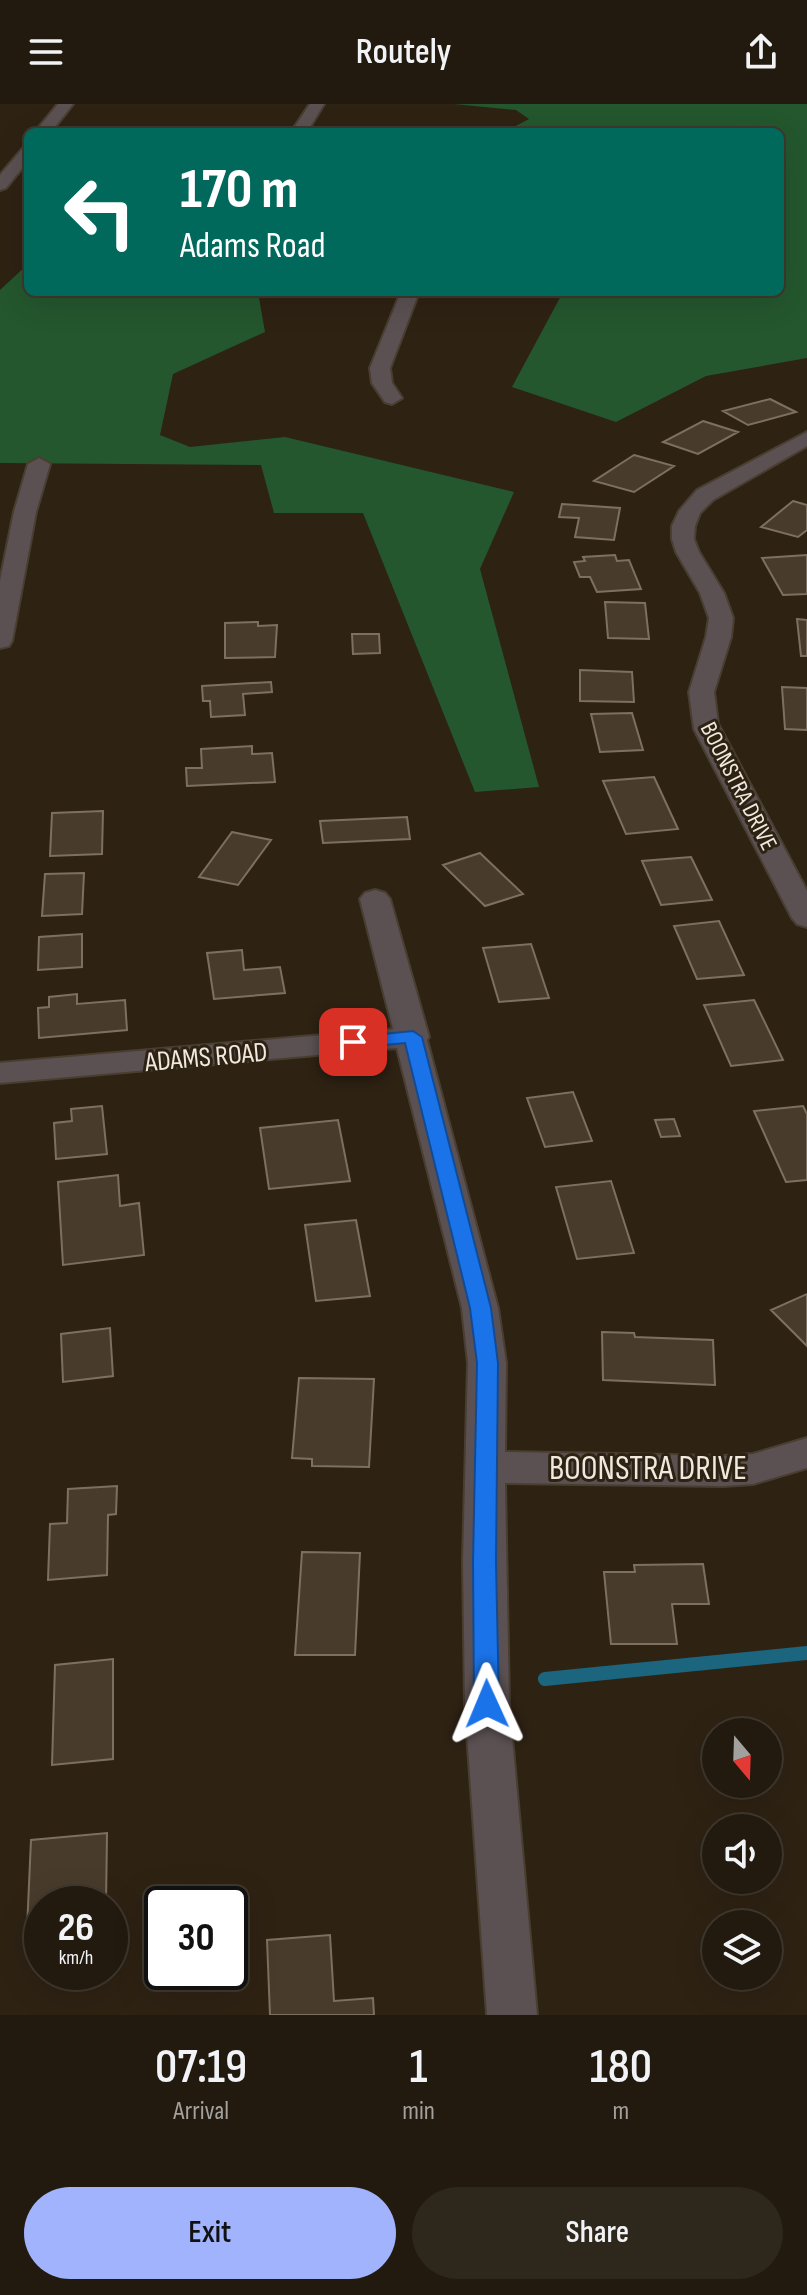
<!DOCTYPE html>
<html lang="en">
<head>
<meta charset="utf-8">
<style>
  body { margin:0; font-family:"Sofia Sans Condensed",sans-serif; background:#2e271c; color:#f1f3f6; height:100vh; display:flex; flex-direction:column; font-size:30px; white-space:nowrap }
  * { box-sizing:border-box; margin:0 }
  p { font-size:26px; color:#a2a19e }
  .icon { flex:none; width:44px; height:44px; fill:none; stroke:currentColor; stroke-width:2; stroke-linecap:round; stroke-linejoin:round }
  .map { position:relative; height:1911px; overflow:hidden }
  .details { display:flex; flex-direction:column; background:#221a0e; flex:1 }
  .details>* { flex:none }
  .top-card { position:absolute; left:24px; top:24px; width:760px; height:168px; border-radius:12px; box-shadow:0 8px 32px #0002,0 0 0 2px #3f382e; background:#00695c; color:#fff; overflow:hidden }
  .needle { width:52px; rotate:161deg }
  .fabs { position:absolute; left:702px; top:1614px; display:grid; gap:16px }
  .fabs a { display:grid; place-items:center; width:80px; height:80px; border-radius:50%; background:#221a0e; box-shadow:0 8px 32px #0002,0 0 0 2px #3f382e; font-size:40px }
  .speed { position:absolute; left:24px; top:1782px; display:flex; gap:16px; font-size:40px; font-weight:700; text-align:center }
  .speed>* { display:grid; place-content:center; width:104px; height:104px; border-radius:50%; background:#221a0e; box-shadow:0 8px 32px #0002,0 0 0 2px #3f382e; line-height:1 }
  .speed small { font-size:20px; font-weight:400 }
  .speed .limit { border:4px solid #111; border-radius:12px; background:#fff; color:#111 }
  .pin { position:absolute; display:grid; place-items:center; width:68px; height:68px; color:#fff; margin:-34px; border-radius:16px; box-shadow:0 4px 12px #0006 }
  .me { position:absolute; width:88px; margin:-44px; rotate:359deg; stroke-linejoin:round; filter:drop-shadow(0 0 6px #0008) }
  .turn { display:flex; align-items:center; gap:28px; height:168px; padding:0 24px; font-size:36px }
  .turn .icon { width:104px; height:104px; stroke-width:2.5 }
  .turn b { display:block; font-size:56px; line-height:68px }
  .eta { display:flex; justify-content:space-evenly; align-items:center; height:136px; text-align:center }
  .eta b { font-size:48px; font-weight:600; line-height:56px }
  .button { display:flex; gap:16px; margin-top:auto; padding:16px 24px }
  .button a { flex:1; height:92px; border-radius:48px; background:#a1b3fd; color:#111; font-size:32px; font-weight:600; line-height:92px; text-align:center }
  .button a+a { background:#2e271c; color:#f1f3f6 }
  header { display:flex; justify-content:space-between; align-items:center; height:104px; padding:0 24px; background:#221a0e; font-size:36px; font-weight:600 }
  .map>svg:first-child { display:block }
</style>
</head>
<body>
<header><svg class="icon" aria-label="menu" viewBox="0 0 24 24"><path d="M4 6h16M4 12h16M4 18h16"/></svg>Routely<svg class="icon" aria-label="share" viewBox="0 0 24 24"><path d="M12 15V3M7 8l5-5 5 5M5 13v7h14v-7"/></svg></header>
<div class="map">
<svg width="807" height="1911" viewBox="0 0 807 1911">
  <rect width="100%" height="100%" fill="#2e2213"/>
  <path fill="#24572e" d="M454,0H807V254L706,272L616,318L512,283L563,188H780V28H504L529,15L516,6Z
    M28,160V188H258L265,228L173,270L160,331L190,343L285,333L514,388L480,465L539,683L475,688L363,409H274L261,361L0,359V186Z"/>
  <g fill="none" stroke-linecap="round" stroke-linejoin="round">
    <path stroke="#1b657e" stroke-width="14" d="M545,1575L807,1549"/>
  </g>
  <path fill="#483b2c" stroke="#7e705f" stroke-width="2" d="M770,295L796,308L748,321L723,307Z
    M703,317L738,328L698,350L663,338Z
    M634,351L674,362L634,388L594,377Z
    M793,397L807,401V426L798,433L761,423Z
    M562,400L620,404L614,436L575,433L579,414L559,413Z
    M615,451L617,457L629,456L641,485L597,488L590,473H580L574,458L585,457L583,453Z
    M807,451V490L783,491L762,454Z
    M605,498L645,499L649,535L608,534Z
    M797,515L807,516V552H801Z
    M258,518V522L277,521L275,553L225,554V519Z
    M352,530H379L380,549L353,550Z
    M580,566L632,568L634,598L580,597Z
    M271,578L272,588L243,590L245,611L211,613L210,597H203L202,582Z
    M782,583L807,584V626L785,625Z
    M632,609L643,646L600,648L591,610Z
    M252,642V650L272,649L275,678L187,682L186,664H202L201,645Z
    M654,673L678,725L626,730L603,677Z
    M103,707L102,750L50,752L52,709Z
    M407,713L410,735L323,739L320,717Z
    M232,728L271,736L238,781L199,773Z
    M480,749L523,790L485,802L443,761Z
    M691,753L712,796L661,801L642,757Z
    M84,769L82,810L42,812L45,770Z
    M719,817L744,871L697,875L674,822Z
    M82,830V863L38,866L39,833Z
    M531,840L549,894L499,898L483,844Z
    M242,846L244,866L280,863L285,889L214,895L207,849Z
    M77,890V900L125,896L127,926L39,934L38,904L49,903V893Z
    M754,896L783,956L731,962L704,901Z
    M573,988L592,1037L545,1043L527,994Z
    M102,1002L107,1050L56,1055L54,1019L72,1017L71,1005Z
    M803,1002L807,1010V1076L786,1078L754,1007Z
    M674,1015L680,1032L661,1033L655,1016Z
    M338,1016L350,1077L269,1085L260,1024Z
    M118,1071L120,1102L139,1099L144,1151L63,1161L58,1078Z
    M611,1077L634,1149L577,1155L556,1083Z
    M356,1116L370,1192L316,1197L305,1121Z
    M807,1190V1242L771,1206Z
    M110,1224L113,1272L63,1278L61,1230Z
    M602,1228L634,1229L635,1233L713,1236L715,1281L603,1276Z
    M299,1274L374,1275L369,1363L312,1362V1355L292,1354Z
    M117,1382L116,1410L108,1411L107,1471L48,1476L50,1420L67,1419L68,1385Z
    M302,1448L360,1449L355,1551H295Z
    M703,1460L709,1500H672L677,1540H611L604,1468H635L634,1461Z
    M113,1555V1655L52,1661L55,1561Z
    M107,1729L106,1800H42V1846L26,1847L31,1736Z
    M330,1831L334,1897L373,1894L374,1911H270L267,1836Z"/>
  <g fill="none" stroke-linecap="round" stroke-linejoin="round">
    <g stroke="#493e30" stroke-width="4">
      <path id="street" d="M58,0H73L51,28H35Z
        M310,0H324L307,28H291Z
        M28,42V57L6,84L0,86V71L23,44Z
        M401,188H419L390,264L392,279L402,294L392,300L385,298L372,279L370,264Z
        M807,328V342L713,396L700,409L695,422L694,435L699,448L724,489L733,514L731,533L714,588L718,620L807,787V823L797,820L792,814L694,625L689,588L706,533L709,514L700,489L676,448L672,435V422L679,407L697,386Z
        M39,354L50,360L36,408L12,537L9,542L0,544V477L14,408L28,360Z
        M375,786L385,789L390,795L429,933L427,936L498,1204L506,1259L505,1348L723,1352L753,1350L807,1334V1364L753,1380L723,1382L505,1379L509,1600L537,1911H487L465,1600L463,1458L468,1259L462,1204L397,944L0,979V959L393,925L360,795L365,789Z"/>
    </g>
    <use href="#street" fill="#5b5153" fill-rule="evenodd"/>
  </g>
  <path fill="#1a73e8" stroke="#114b97" stroke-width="2" d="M413,927L422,933L491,1204L498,1259L496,1458L499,1600L495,1608L487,1611L478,1608L474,1600L473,1458L477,1259L470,1204L405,939L353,944L344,938L353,933Z"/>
  <g text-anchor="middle" stroke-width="6" stroke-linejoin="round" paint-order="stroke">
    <g font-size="24" fill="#f1e9df" stroke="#2e2213">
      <text transform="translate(739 682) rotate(63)" y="8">BOONSTRA DRIVE</text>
    </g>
    <g font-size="28" fill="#f1e9df" stroke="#2e2213">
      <text transform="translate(206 952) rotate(-5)" y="10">ADAMS ROAD</text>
    </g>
    <g font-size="34" fill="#f1e9df" stroke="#2e2213">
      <text x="648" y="1375">BOONSTRA DRIVE</text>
    </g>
  </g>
</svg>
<div class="fabs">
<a><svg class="needle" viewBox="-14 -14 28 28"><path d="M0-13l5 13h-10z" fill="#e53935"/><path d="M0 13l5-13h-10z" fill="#a2a19e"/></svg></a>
<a><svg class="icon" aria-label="sound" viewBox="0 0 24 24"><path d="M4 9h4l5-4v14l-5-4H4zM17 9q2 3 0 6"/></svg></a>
<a><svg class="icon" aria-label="layers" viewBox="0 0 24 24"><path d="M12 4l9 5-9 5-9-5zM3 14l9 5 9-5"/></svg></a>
</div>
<div class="speed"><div>26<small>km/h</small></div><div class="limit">30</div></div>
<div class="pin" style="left:353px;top:938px;background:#d93025"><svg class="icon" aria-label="arrive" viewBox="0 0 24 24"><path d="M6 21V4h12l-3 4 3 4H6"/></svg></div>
<svg class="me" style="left:487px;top:1600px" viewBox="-20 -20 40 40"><path d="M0-17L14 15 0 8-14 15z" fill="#1a73e8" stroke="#fff" stroke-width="4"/></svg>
<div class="top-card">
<div class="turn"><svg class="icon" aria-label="left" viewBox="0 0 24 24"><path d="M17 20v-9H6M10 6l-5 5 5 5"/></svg><div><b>170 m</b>Adams Road</div></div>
</div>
</div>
<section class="details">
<div class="eta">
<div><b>07:19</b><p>Arrival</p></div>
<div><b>1</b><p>min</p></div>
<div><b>180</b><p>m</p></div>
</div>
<div class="button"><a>Exit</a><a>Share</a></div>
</section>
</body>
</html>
